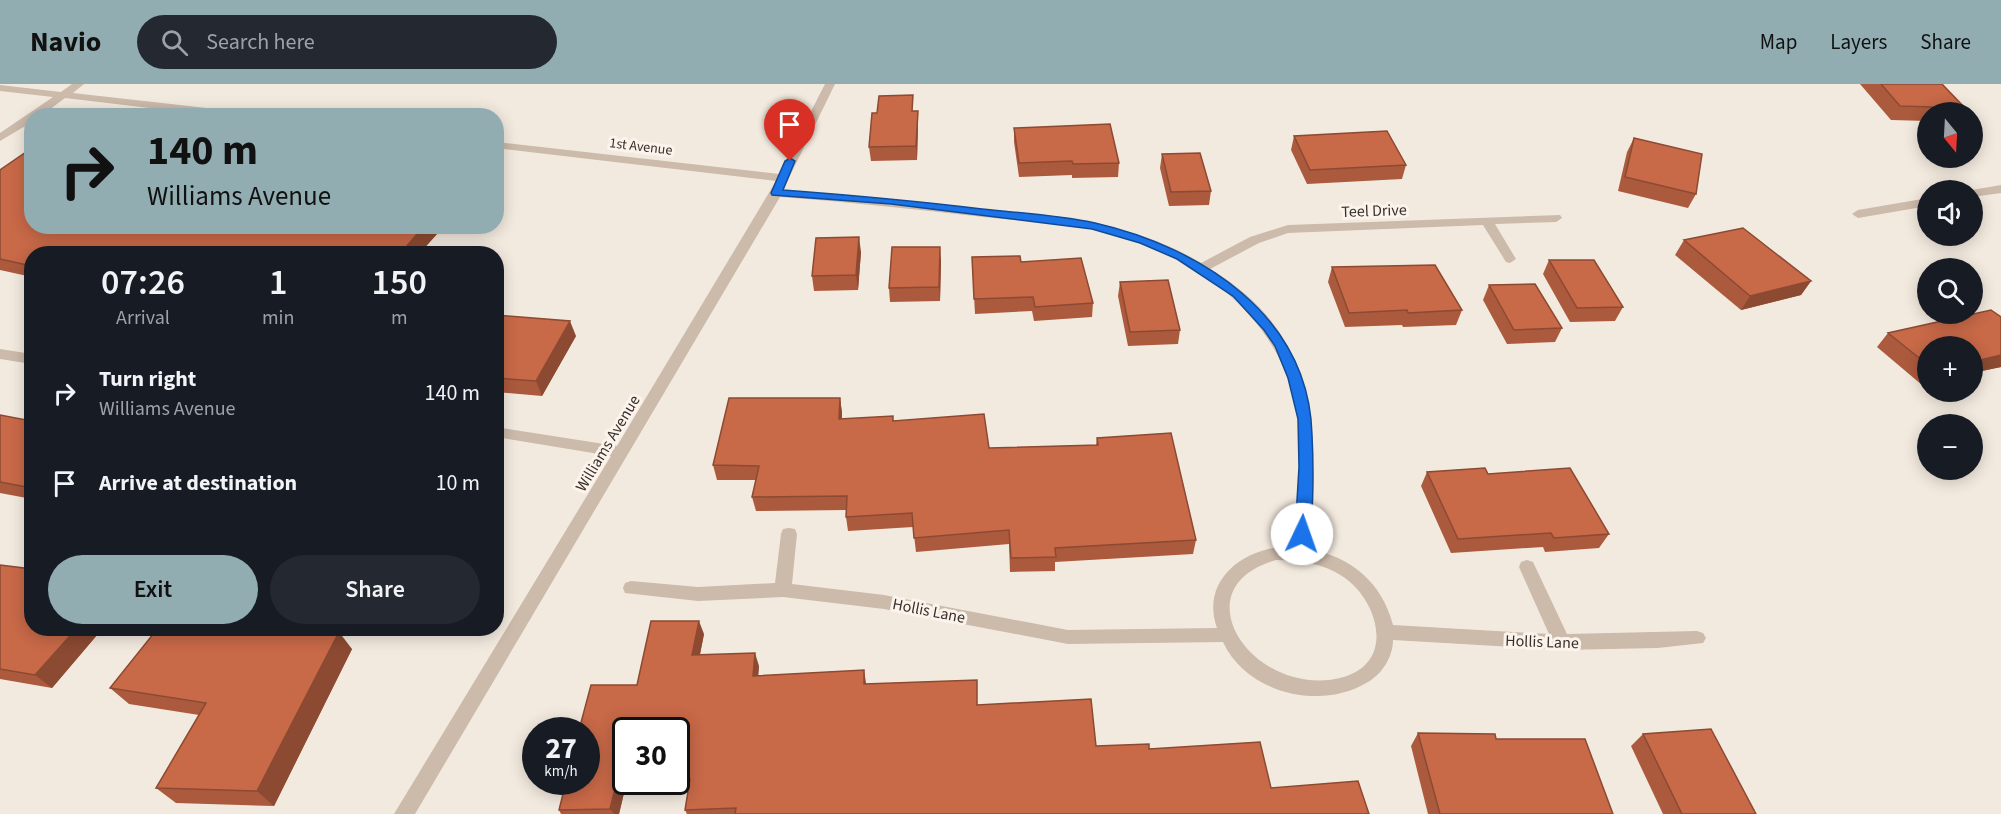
<!DOCTYPE html>
<html lang="en">
<head>
<meta charset="utf-8">
<style>
  body { margin:0; font-family:"Source Sans 3",sans-serif; background:#242831; color:#f1f3f6; height:100vh; display:flex; flex-direction:column; font-size:22px; white-space:nowrap }
  * { box-sizing:border-box; margin:0 }
  p { font-size:20px; color:#9ea1a6 }
  .icon { flex:none; width:33px; height:33px; fill:none; stroke:currentColor; stroke-width:2; stroke-linecap:round; stroke-linejoin:round }
  .map { position:relative; flex:1; overflow:hidden }
  .side { position:absolute; left:24px; top:162px; width:480px; height:390px; display:flex; flex-direction:column; background:#171b24; border-radius:24px; box-shadow:0 3px 15px #0003 }
  .side>* { flex:none }
  .hud { position:absolute; left:24px; top:24px; width:480px; height:126px; border-radius:24px; box-shadow:0 3px 15px #0003; background:#92adb1; color:#111; overflow:hidden }
  .needle { width:39px; rotate:162deg }
  .controls { position:absolute; left:1917px; top:18px; display:grid; gap:12px }
  .controls a { display:grid; place-items:center; width:66px; height:66px; border-radius:50%; background:#171b24; box-shadow:0 3px 15px #0003; font-size:30px }
  .speed { position:absolute; left:522px; top:633px; display:flex; gap:12px; font-size:30px; font-weight:700; text-align:center }
  .speed>* { display:grid; place-content:center; width:78px; height:78px; border-radius:50%; background:#171b24; box-shadow:0 3px 15px #0003; line-height:1 }
  .speed small { font-size:15px; font-weight:400 }
  .speed .limit { border:3px solid #111; border-radius:9px; background:#fff; color:#111 }
  .pin { position:absolute; display:grid; place-items:center; width:51px; height:51px; color:#fff; margin:-62px -26px; border-radius:50% 50% 50% 0; rotate:-45deg; box-shadow:0 0 6px #0007 }
  .pin .icon { rotate:45deg }
  .me { position:absolute; width:66px; margin:-33px; rotate:3deg; stroke-linejoin:round; filter:drop-shadow(0 0 4px #0008) }
  .turn { display:flex; align-items:center; gap:21px; height:126px; padding:0 24px; font-size:27px }
  .turn .icon { width:78px; height:78px; stroke-width:2.5 }
  .turn b { display:block; font-size:42px; line-height:51px }
  .eta { display:flex; justify-content:space-evenly; align-items:center; height:102px; text-align:center }
  .eta b { font-size:36px; font-weight:600; line-height:42px }
  .primary-button { display:flex; gap:12px; margin-top:auto; padding:12px 24px }
  .primary-button a { flex:1; height:69px; border-radius:36px; background:#92adb1; color:#111; font-size:24px; font-weight:600; line-height:69px; text-align:center }
  .primary-button a+a { background:#242831; color:#f1f3f6 }
  ul { padding:0; list-style:none }
  li { display:flex; align-items:center; gap:18px; height:90px; padding:0 24px }
  li div { flex:1 }
  li b { display:block; font-size:22px }
  li em { font-style:normal }
  header { display:flex; align-items:center; gap:36px; box-sizing:border-box; height:84px; padding:0 30px; background:#92adb1; color:#111 }
  header strong { font-size:28px }
  nav { display:flex; gap:33px; margin-inline-start:auto; font-size:21px }
  .search { width:420px; height:54px; background:#242831; display:flex; align-items:center; gap:15px; box-sizing:border-box; padding:0 21px; border-radius:33px; color:#9ea1a6; font-size:22px }
  .map>svg:first-child { display:block }
</style>
</head>
<body>
<header>
<strong>Navio</strong>
<div class="search"><svg class="icon" aria-label="search" viewBox="0 0 24 24"><circle cx="10" cy="10" r="6"/><path d="M15 15l6 6"/></svg>Search here</div>
<nav><a>Map</a><a>Layers</a><a>Share</a></nav>
</header>
<div class="map">
<svg width="2001" height="730" viewBox="0 0 2001 730">
  <rect width="100%" height="100%" fill="#f3eadf"/>
  <g fill="none" stroke-linecap="round" stroke-linejoin="round">
    <path fill="#ccbaaa" fill-rule="evenodd" d="M72,0H84L73,9L251,29L256,32H217L65,14L41,32H32V38L0,57V49L53,13L0,7V1L61,8Z
      M825,0H835L783,106C850,111 916,117 983,125C1059,134 1134,138 1201,179L1250,153L1288,141L1560,131L1562,134L1556,138L1495,140L1516,175L1510,179L1506,178L1483,141L1288,149L1259,159L1210,185C1324,253 1316,350 1309,465C1352,473 1382,499 1393,541L1549,550L1519,483L1521,478L1527,476L1533,478L1567,550L1697,547L1703,549L1706,554L1703,559L1658,564L1562,566L1393,556C1393,573 1382,590 1368,598C1321,627 1247,610 1223,558L1068,560L884,525L783,513L698,517L625,509L623,504L625,499L631,497L698,503L775,499L781,450L783,445L789,444L795,445L797,450L792,500L884,511L1068,546L1217,544C1199,494 1249,460 1293,463C1297,408 1308,345 1287,292C1256,211 1173,162 1092,145C1056,138 1019,137 983,133C915,125 848,118 780,113L415,730H394L611,372L496,353V343L617,362L776,97L496,64V58L779,90ZM1276,476C1299,476 1322,479 1342,492C1377,514 1397,577 1344,593C1256,618 1176,504 1276,476Z
      M2001,101V109L1972,113V106Z
      M1928,114V122L1858,134L1852,130L1858,126Z
      M0,265L32,270V280L0,275Z"/>
  </g>
  <path fill="#ac5a3e" fill-rule="evenodd" d="M1860,0H1942L1965,24L1962,28H1928V37L1891,36Z
    M913,27H918V40L917,76L871,77L869,63Z
    M1014,44L1119,79L1118,93L1072,94V91L1019,93L1014,58Z
    M1294,52L1406,81L1402,95L1307,100L1291,66Z
    M1634,54L1696,110L1688,124L1618,107L1627,68Z
    M1162,70L1211,107L1209,121L1169,122L1160,84Z
    M0,86L438,149L419,170H32V193L0,186Z
    M1684,156L1811,197L1801,211L1741,226L1675,171Z
    M861,168L858,206L814,207L812,192Z
    M972,173L1021,178L1093,219L1092,233L1034,237L1032,227L975,230Z
    M1549,176L1623,223L1615,237L1570,238L1543,190Z
    M941,177L940,217L890,218L889,204Z
    M1332,183L1462,226L1456,241L1403,243L1402,241L1345,243L1328,198Z
    M1120,198L1180,246L1178,260L1128,262L1118,212Z
    M1489,201L1562,244L1555,258L1507,260L1483,216Z
    M496,231L576,252L542,312L496,308Z
    M2001,233V283L1972,289L1928,262V300L1922,301L1877,263L1888,249Z
    M840,314L842,329V335L893,332V337L989,364L1096,361L1097,354L1196,456L1193,470L1055,478V487L1010,488L1009,460L916,468L913,443L848,447L846,433V426L756,427L752,413L756,396H717L713,381Z
    M0,331L32,337V415L0,409Z
    M1427,388L1488,390L1609,450L1599,464L1545,468L1543,463L1451,469L1421,402Z
    M32,544H103L52,604L0,595V585Z
    M245,546L352,565L274,722L176,719L156,704L199,631L129,620L110,604Z
    M704,550L700,571L759,582L758,592L866,600L977,621L1096,662L1149,665L1271,704L1369,730H687L685,726L688,707L624,709L619,730H561L559,726L637,601ZM626,646H676V698H626Z
    M1418,649L1496,655L1613,730H1428L1411,662Z
    M1643,650L1756,730H1663L1631,662Z"/>
  <path fill="#8c4a32" d="M918,27V40L917,76L916,62Z
    M424,142H444L419,170H400Z
    M859,153L861,168L858,206L856,191Z
    M940,163L941,177L940,217L939,203Z
    M1811,197L1801,211L1741,226L1750,212Z
    M570,237L576,252L542,312L536,297Z
    M2001,271V283L1972,289V278Z
    M1928,295V300L1922,301Z
    M840,314L842,329L841,349L839,335Z
    M699,537L704,550L697,584L692,571Z
    M77,544H103L52,604L35,591Z
    M222,544H244L248,548L221,545Z
    M339,548L352,565L274,722L257,707Z
    M755,569L759,582L757,605L753,592Z
    M864,586L866,599V613L864,600Z
    M617,697L624,709L619,730H614L610,725Z"/>
  <path fill="#c86948" stroke="#8c4a32" stroke-width="1.5" d="M1881,0H1942L1965,24L1900,22Z
    M913,11L912,27H918L916,62L869,63L872,29H877L879,12Z
    M1110,40L1119,79L1073,80L1072,77L1019,79L1014,44Z
    M1387,47L1406,81L1310,86L1294,52Z
    M1634,54L1702,70L1696,110L1625,93Z
    M32,64V142H424L400,170H32V182L0,175V86Z
    M1200,69L1211,107L1171,108L1162,70Z
    M1743,144L1811,197L1750,212L1684,156Z
    M859,153L856,191L812,192L816,154Z
    M892,163H940L939,203L889,204Z
    M1020,172L1021,178L1081,174L1093,219L1035,223L1033,213L974,215L972,173Z
    M1549,176H1594L1623,223L1577,224Z
    M1435,181L1462,226L1408,229L1407,226L1349,229L1332,183Z
    M1168,196L1180,246L1130,248L1120,198Z
    M1535,200L1562,244L1514,246L1489,201Z
    M1991,226L2001,233V271L1972,278V262H1928V281L1888,249Z
    M496,231L570,237L536,297L496,294Z
    M729,314H840L839,335L893,332V337L984,330L989,364L1098,361L1097,354L1171,349L1196,456L1055,464L1056,473L1011,474L1009,446L914,454L912,429L846,433L847,412L752,413L759,382L713,381Z
    M0,331L32,337V404L0,398Z
    M1485,384L1488,390L1570,384L1609,450L1554,454L1551,449L1458,455L1427,388Z
    M0,481L32,485V544H77L35,591L0,585Z
    M651,537H699L692,571L755,569L753,592L864,586V600L977,596V621L1091,615L1096,662L1149,660V665L1260,658L1271,704L1358,697L1369,730H735L736,724L685,726L690,695H676V646H626V696L617,697L610,725L559,726L566,698H586V646H579L591,601H637Z
    M158,544H222L221,545L339,548L257,707L156,704L206,619L110,604Z
    M1711,645L1756,730H1682L1643,650Z
    M1418,649L1495,650L1496,655H1585L1613,730H1440Z"/>
  <path fill="#1a73e8" stroke="#114b97" stroke-width="1.5" d="M790,74L795,77L783,106C849,111 916,117 982,125C1019,129 1059,131 1095,139C1200,163 1309,231 1312,351C1313,370 1315,440 1307,455H1297L1295,450L1299,383L1298,335L1288,294L1275,262L1264,246L1233,212L1177,175L1140,159L1092,145L891,120L772,111L771,109L785,77Z"/>
  <g text-anchor="middle" stroke-width="6" stroke-linejoin="round" paint-order="stroke">
    <g font-size="14" fill="#3a2f2a" stroke="#fbf4ec">
      <text transform="translate(641 62) rotate(7)" y="5">1st Avenue</text>
    </g>
    <g font-size="16" fill="#3a2f2a" stroke="#fbf4ec">
      <text transform="translate(1374 126) rotate(-2)" y="6">Teel Drive</text>
      <text transform="translate(607 359) rotate(-59)" y="6">Williams Avenue</text>
      <text transform="translate(929 526) rotate(11)" y="6">Hollis Lane</text>
      <text transform="translate(1542 557) rotate(2)" y="6">Hollis Lane</text>
    </g>
  </g>
</svg>
<div class="controls">
<a><svg class="needle" viewBox="-14 -14 28 28"><path d="M0-13l5 13h-10z" fill="#e53935"/><path d="M0 13l5-13h-10z" fill="#9ea1a6"/></svg></a>
<a><svg class="icon" aria-label="sound" viewBox="0 0 24 24"><path d="M4 9h4l5-4v14l-5-4H4zM17 9q2 3 0 6"/></svg></a>
<a><svg class="icon" aria-label="search" viewBox="0 0 24 24"><circle cx="10" cy="10" r="6"/><path d="M15 15l6 6"/></svg></a>
<a>+</a>
<a>−</a>
</div>
<div class="speed"><div>27<small>km/h</small></div><div class="limit">30</div></div>
<div class="pin" style="left:790px;top:77px;background:#d93025"><svg class="icon" aria-label="arrive" viewBox="0 0 24 24"><path d="M6 21V4h12l-3 4 3 4H6"/></svg></div>
<svg class="me" style="left:1302px;top:450px" viewBox="-20 -20 40 40"><circle r="19" fill="#fff"/><path d="M0-13L10 11 0 6-10 11z" fill="#1a73e8"/></svg>
<div class="hud">
<div class="turn"><svg class="icon" aria-label="right" viewBox="0 0 24 24"><path d="M7 20v-9h11M14 6l5 5-5 5"/></svg><div><b>140 m</b>Williams Avenue</div></div>
</div>
<section class="side">
<div class="eta">
<div><b>07:26</b><p>Arrival</p></div>
<div><b>1</b><p>min</p></div>
<div><b>150</b><p>m</p></div>
</div>
<ul>
<li><svg class="icon" aria-label="right" viewBox="0 0 24 24"><path d="M7 20v-9h11M14 6l5 5-5 5"/></svg><div><b>Turn right</b><p>Williams Avenue</p></div><em>140 m</em></li>
<li><svg class="icon" aria-label="arrive" viewBox="0 0 24 24"><path d="M6 21V4h12l-3 4 3 4H6"/></svg><div><b>Arrive at destination</b></div><em>10 m</em></li>
</ul>
<div class="primary-button"><a>Exit</a><a>Share</a></div>
</section>
</div>
</body>
</html>
